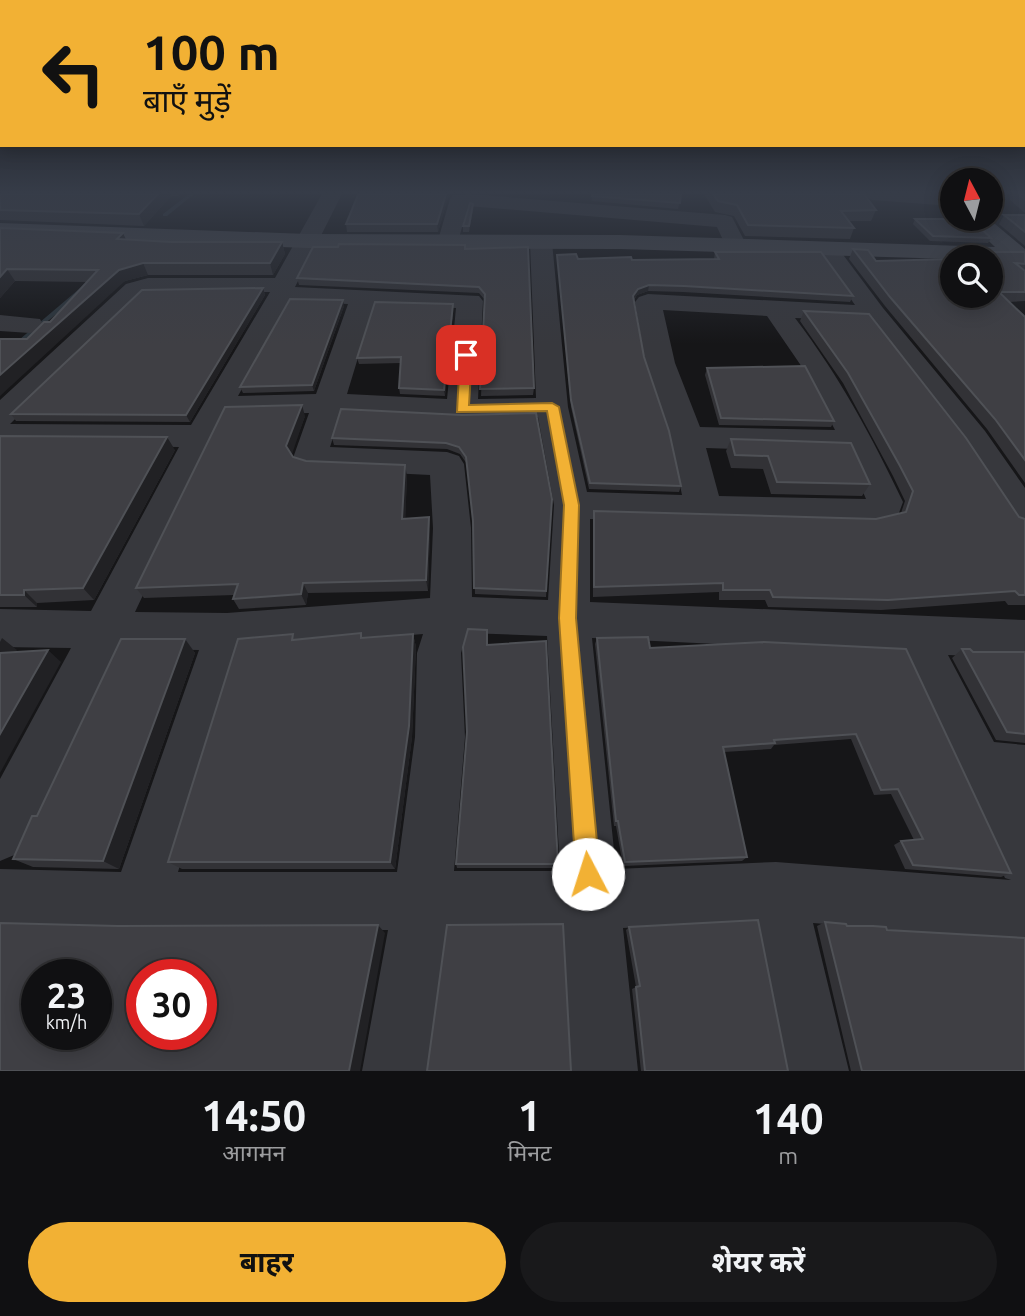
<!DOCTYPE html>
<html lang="hi">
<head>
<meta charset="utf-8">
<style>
  body { margin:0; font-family:Ubuntu,"Noto Sans Devanagari",sans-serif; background:#19191b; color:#f1f3f6; height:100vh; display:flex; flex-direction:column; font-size:26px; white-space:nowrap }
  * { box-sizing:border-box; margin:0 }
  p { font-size:23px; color:#9c9d9f }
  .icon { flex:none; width:38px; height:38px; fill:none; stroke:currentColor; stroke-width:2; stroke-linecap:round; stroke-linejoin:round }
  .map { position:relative; height:1071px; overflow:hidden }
  .sheet { display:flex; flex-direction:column; background:#101012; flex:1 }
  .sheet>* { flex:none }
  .guide { position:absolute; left:0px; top:0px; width:1026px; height:147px; box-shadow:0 4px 18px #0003,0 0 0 2px #303032; background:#f2b134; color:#111; overflow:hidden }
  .needle { width:46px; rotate:353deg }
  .controls { position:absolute; left:940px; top:168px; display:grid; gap:14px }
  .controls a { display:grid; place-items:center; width:63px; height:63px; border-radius:50%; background:#101012; box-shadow:0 4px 18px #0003,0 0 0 2px #303032; font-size:35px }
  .speed { position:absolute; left:21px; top:959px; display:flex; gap:14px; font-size:35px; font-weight:700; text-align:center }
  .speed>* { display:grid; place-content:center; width:91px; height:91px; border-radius:50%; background:#101012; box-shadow:0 4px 18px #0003,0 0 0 2px #303032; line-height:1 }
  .speed small { font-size:18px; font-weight:400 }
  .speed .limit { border:10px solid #d22; background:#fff; color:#111 }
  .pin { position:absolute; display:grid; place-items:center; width:60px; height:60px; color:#fff; margin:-30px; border-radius:14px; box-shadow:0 4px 10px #0006 }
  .me { position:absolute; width:77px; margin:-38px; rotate:355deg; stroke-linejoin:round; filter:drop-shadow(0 0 5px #0008) }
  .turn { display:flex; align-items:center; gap:24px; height:147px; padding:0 28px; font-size:32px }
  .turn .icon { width:91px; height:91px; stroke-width:2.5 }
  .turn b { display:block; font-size:49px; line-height:60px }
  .eta { display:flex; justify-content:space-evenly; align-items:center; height:119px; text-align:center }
  .eta b { font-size:42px; font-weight:700; line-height:49px }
  .button { display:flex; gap:14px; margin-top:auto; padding:14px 28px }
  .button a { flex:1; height:80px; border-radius:42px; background:#f2b134; color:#111; font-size:28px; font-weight:700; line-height:80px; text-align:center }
  .button a+a { background:#19191b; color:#f1f3f6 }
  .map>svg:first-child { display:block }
</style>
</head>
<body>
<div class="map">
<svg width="1025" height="1071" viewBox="0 0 1025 1071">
  <rect width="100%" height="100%" fill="#161618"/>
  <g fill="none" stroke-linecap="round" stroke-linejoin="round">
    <path fill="#2c353c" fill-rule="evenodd" d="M189,194H194L167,216H163V214Z
      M85,284L90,285L0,362V356Z"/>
    <path fill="#37383d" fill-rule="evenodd" d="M322,194H342L295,287L479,296L483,301L478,399L536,398L530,242L533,237H549L552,242L568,407L587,492L682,495L670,437L645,363L635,302L639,297L648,294L855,305L816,249L819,244H835L883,308L985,431L1025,488V530L1012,526L961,447L866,321L795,318C840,377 871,435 903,502L896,521L869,527L590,519V602L1025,620V658L948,655L994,742L1025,745V941L813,923L849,1071H781L753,921L623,928L638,1071H570L563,929L448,930L430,1071H362L388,930L140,931L0,927V869L121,872L199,650L117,649L19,853L0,861V779L71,648L0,647V609L91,611L179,447L0,446V400L126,284L148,278H275ZM150,292H270L191,425L10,424L144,294ZM290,302L348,304L316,394L238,396ZM374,305L456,308L447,399L347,394ZM663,310L767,316L804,370L835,430L700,427L675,363ZM309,413L293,458L298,466L310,469L430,475L433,528L430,598L227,613L135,612L228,415ZM341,413L462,419L538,417L554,505L548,600L472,597L471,528L464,464L459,456L447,452L330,447ZM706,448L846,453L866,499L719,496ZM467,633L547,636L560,871H454L465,737L461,653ZM423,634L417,653L415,737L397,872H178L244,649ZM592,638L902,653L1005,878L1011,880L776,862L616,869Z
      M470,194L725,215L732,217L747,246L744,251H728L717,227L468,206L457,245H441L438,240L450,199L453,195Z
      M862,194H952V206L872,200Z
      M0,315L40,319L43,325L40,331L30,333L0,331Z"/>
    <path fill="#45474d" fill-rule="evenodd" d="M937,194H952V204L945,202Z
      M966,219H989L1025,249V259L990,260V257L952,259L620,249L308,248L0,237V223L308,234L620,235L995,247Z"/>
  </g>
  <path fill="#323236" d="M0,194H180L178,196H171L144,226L0,220Z
    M365,194L448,197L438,232H347L346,224Z
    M591,194H681L678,209L592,201Z
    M704,194H864L876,210L871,221H849L854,228L850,239L745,236L734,216L715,212Z
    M1011,194H1025V213L1010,200Z
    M473,204V209L469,232H463V226Z
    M1004,215H1025V246L999,224Z
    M915,219L991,238L988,243L930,241L913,224Z
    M0,228L126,240L171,242H282L285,254L273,275H148L125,281L27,339L50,322L87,282L15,281L0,298Z
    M466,249L534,388L533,395L481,396L485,300L479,293L299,285L297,278Z
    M853,249L876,261L952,259L990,257H954L956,252H1025V301L1009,302L1025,317V483L987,429L885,306L849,259Z
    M715,252L853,296L850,302L683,292L648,291L637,295L634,300L644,357L681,486L679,492L589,489L571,407L557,255L578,259L632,260L714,259Z
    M263,288L265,295L190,422L16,421L11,414Z
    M453,304V311L445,396L400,394L399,388L401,363L359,364L357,358Z
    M344,306L314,391L243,393L240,387Z
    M804,311L1019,517L1025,519V605H1008L1005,601L881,610L768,607L765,600H719V592L593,597V522L594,511L876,519L901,513L905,501L893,476L843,383L800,321Z
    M707,368L834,421L831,427L719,425L705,375Z
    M462,415L552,499L546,597L475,594L473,524L467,464L460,454L447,449L334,445L332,438Z
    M305,416L291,454L293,457L306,461L407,476L405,519L429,517L430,528L428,591L308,593L306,605L239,609L233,599L234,595L144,598L136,588Z
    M0,436L175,450L94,600L37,603V607H0Z
    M731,439L870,484L862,496L771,494L763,469L731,468L726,451Z
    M361,633L362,637L413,634L416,647L412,737L395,869H182L168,862L296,639Z
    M597,638L650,648L764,642L1011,873L1001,877L905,869L894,845L901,841L914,840L891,794L874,795L851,739L774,745L771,749L724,752L747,857L742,861L623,866L616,826H614L595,644Z
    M185,639L195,653L119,869L33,867L13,859L37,816Z
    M488,645L558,864L557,868H457L456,864Z
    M962,649L973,652H1025V743L996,740L952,658Z
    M825,922L847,926L887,930L1025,1071H851L817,926Z
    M629,927L788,1071H641L632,989L636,987L626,930Z"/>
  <path fill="#212124" d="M158,194H170L171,196L144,226L139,214Z
    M446,194H451L448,197L438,232L437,224Z
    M473,204V209L469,232V226Z
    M123,233L128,244L117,239Z
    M282,242L285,254L273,275L270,263Z
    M143,263L148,275L125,281L0,396V375L119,270Z
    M7,269L15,281L0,298V277Z
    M649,285L648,291L637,295L632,302L633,296L638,289Z
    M263,288L265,295L190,422L186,415Z
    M343,300L344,306L314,391L312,385Z
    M453,304V311L445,396L444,390Z
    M302,405L305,416L291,457L286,446Z
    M167,437L175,450L94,600L83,588Z
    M405,465L407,476L405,530L402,519Z
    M429,517L430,528L428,591L426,580Z
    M303,583L308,593L306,605L301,594Z
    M24,590L37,603V607L24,595Z
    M413,634L416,647L412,737L395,869L390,862Z
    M2,638L17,650L8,665L0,658V642Z
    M185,639L195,653L119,869L103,861Z
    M48,650L61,662L0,773V734Z
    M378,925L385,933L360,1071H349Z"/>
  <path fill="#3f3f44" stroke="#4f5156" stroke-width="2" fill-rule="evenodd" d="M0,194H158L139,214L0,210Z
    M365,194H446L437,224H346L358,195Z
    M592,194H681L680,203L592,196Z
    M713,194H864L876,210L841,211L854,228L748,225L737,205L718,201Z
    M1018,194H1025V200Z
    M470,203L473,204L469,226H463Z
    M1004,215H1025V232Z
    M915,219H971L991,238L933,236Z
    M0,228L123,233L117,239L171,242H282L270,263H143L119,270L0,375V339H27L44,322H50L98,270L7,269L0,277Z
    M339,244L465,245V249L528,247L534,388L480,389L485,294L479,287L297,278L313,247H338Z
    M853,249L868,250L876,261L952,259V296H990V257H962L956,252H1025V264L1015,263L1025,271V292H999L1025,317V460L995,419L890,297Z
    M715,252H821L853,296L684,286L649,285L638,289L633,296L644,357L669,431L681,486L590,483L571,400L557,255L576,254L578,259L631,257L632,260L719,259Z
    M263,288L186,415L11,414L142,290Z
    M290,299L343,300L312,385L240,387Z
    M375,302L453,304L444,390L399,388L401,357L357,358Z
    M804,311L869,314L966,438L1019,517L1025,519V595H1019L1015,591L888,600L773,597L770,590H723V583L594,587V511L876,519L906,512L913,491L900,466L848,373Z
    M805,366L834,421L721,418L707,368Z
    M302,405L286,446L293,457L306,461L405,465L402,519L429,517L426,580L303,583L301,594L233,599L238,584L136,588L225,407Z
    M341,409L462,415L536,413L552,499L546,591L474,588L473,521L466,457L459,447L446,443L332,438Z
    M0,436L167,437L83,588L24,590V595H0Z
    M731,439L851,443L870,484L777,482L768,456L735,455Z
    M468,629L487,630V645L546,641L558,864H456L467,732L463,647Z
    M361,633V638L413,634L409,726L390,862H168L238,639L293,634L292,640Z
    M648,637L650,648L764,642L906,649L1011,873L913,865L901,841L923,839L898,789L881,790L856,734L774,740L775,743L723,747L747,857L625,862L618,821H616L597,638Z
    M121,639H185L103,861L13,859L32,816H37Z
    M962,649H970L973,652H1025V734L1007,732Z
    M48,650L0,734V653Z
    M758,920L788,1071H645L636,987L640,986L629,927Z
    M825,922L846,924L847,926H873L886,927L887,930L1025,938V1071H862Z
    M0,923L118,926L378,925L349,1071H0ZM37,975H96V1034H37ZM142,975H201V1034H142Z
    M563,924L571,1071H427L447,925Z"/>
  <linearGradient id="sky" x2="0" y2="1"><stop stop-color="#0c0c0d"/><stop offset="0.56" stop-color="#363c48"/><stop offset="1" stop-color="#363c48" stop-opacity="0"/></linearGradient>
  <rect width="1025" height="344" fill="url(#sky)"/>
  <path fill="#f2b134" stroke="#9d7322" stroke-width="2" d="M466,351L472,355L469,405L552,403L559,407L579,505L576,618L600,874L597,883L588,886L580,883L576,874L559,618L564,505L547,411L457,412L460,355Z"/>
</svg>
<div class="controls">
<a><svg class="needle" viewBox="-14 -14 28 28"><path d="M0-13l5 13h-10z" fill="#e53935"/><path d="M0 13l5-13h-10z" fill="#9c9d9f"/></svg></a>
<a><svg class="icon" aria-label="search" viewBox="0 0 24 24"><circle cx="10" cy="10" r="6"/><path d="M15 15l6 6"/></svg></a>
</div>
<div class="speed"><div>23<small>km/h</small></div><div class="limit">30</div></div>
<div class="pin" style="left:466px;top:355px;background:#d93025"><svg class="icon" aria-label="arrive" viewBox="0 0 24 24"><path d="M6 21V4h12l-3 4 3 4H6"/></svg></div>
<svg class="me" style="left:588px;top:874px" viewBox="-20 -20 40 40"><circle r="19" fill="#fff"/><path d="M0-13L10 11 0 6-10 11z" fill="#f2b134"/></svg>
<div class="guide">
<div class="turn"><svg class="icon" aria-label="left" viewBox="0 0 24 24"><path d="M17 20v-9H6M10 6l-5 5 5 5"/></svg><div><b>100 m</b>बाएँ मुड़ें</div></div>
</div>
</div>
<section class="sheet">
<div class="eta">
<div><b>14:50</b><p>आगमन</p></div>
<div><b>1</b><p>मिनट</p></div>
<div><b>140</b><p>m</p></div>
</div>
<div class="button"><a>बाहर</a><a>शेयर करें</a></div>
</section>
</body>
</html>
